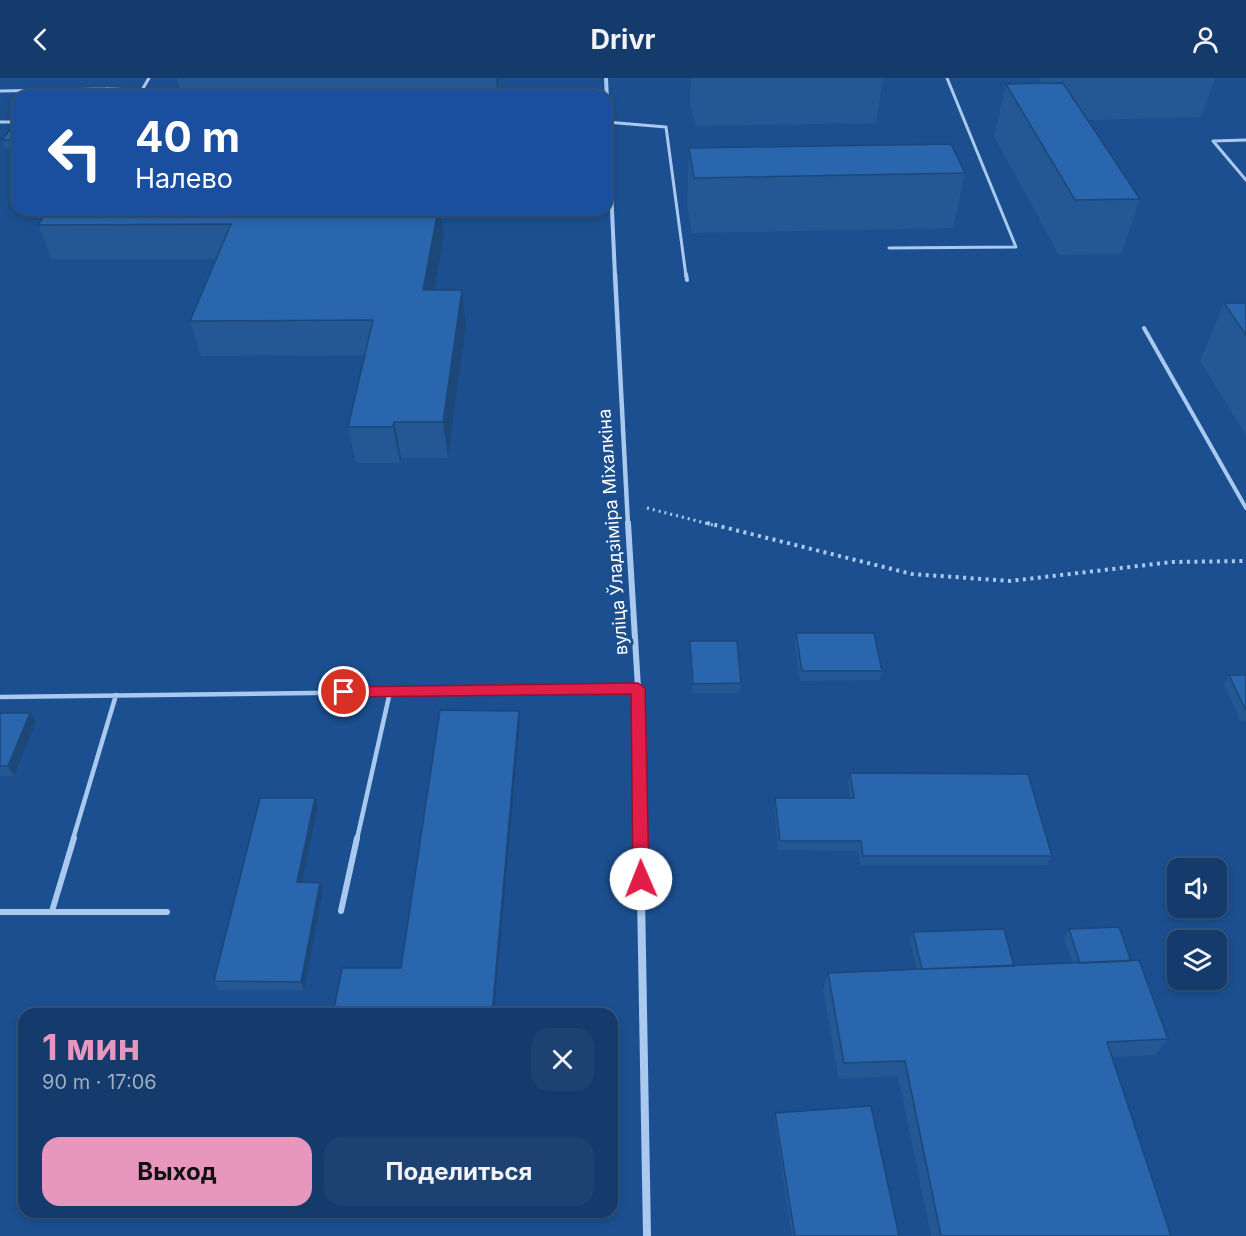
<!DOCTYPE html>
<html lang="ru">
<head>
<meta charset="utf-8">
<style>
  body { margin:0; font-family:Inter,sans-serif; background:#1d4271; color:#f1f3f6; height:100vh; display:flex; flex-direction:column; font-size:22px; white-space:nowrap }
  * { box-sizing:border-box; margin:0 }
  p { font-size:20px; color:#9dadc1 }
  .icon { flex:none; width:33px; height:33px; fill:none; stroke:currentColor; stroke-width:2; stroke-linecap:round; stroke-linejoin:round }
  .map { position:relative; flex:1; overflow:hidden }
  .drawer { position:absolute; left:18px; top:930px; width:600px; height:210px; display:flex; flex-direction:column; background:#143b6b; border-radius:18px; box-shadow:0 3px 9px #0003,0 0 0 2px #33557e }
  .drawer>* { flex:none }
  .banner { position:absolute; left:12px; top:12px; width:600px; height:126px; border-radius:18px; box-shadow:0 3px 9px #0003,0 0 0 2px #33557e; background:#1a4fa0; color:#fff; overflow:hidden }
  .buttons { position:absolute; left:1167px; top:780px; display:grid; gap:12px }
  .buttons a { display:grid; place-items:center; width:60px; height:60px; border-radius:12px; background:#143b6b; box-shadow:0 3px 9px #0003,0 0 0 2px #33557e; font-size:30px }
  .pin { position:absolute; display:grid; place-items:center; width:51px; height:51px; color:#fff; margin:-26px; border:3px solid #fff; border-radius:50%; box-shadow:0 2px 6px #0007 }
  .me { position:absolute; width:66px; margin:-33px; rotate:359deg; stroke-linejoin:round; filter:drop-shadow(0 0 4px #0008) }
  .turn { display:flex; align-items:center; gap:21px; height:126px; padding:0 24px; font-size:27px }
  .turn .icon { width:78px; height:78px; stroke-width:2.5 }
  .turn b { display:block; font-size:42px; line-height:51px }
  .round { display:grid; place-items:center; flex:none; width:63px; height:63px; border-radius:18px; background:#1d4271 }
  .summary { display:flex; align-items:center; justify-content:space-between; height:102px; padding:0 24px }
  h1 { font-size:36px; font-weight:700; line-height:45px; color:#e797bd }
  .primary-button { display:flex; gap:12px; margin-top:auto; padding:12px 24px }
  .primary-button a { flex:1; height:69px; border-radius:18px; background:#e797bd; color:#111; font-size:24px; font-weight:700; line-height:69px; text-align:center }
  .primary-button a+a { background:#1d4271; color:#f1f3f6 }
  header { display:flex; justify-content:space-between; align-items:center; height:78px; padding:0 24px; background:#143b6b; font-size:27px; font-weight:700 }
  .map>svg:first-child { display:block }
</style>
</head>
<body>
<header><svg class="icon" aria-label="back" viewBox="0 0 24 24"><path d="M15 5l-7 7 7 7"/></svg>Drivr<svg class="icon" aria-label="person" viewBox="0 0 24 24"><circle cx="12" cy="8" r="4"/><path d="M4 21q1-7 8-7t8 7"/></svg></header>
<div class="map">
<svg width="1246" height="1158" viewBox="0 0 1246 1158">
  <rect width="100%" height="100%" fill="#1b4f8f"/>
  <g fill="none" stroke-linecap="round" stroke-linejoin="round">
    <path stroke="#a9c9ee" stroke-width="3" stroke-dasharray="2 4" stroke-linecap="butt" d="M647,430L713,447"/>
    <path stroke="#a9c9ee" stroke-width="4" stroke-dasharray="3 4.5" stroke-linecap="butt" d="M707,445L912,496L1010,503L1172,484L1246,483"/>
    <path stroke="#a9c9ee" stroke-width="3" d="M106,11L142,12L149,0
      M0,13L106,11L102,18
      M0,44H18
      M606,44L666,49L686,198
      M1246,62L1213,63L1246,102
      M889,170L1016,169L947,0"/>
    <path stroke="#a9c9ee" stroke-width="4" d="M686,196L687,202
      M1144,250L1246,430"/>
    <path stroke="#a9c9ee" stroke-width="4.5" d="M0,619L390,614
      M73,761L116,617
      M357,761L390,614L638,610"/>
    <path stroke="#a9c9ee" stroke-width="6" d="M52,833L74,760
      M341,833L357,760
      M0,834H167"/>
    <path stroke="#a9c9ee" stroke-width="4" d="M606,0L615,198"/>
    <path stroke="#a9c9ee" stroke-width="4.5" d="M615,196L628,447"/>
    <path stroke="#a9c9ee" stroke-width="6" d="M628,445L638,610L640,761"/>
    <path stroke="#a9c9ee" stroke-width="8" d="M640,760L647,1158"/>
  </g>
  <path fill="#245895" d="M177,0H499V5L498,18H182Z
    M691,0H883L876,45L695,48L690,21Z
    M1040,0H1215L1201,39L1088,42L1140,121L1121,176L1059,177L994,58L1006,6L1039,5Z
    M18,49V71H6L2,62Z
    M689,70L965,95L953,150L692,155L687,125Z
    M48,132L444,158L434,212L466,247L448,380H401L400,385H356L348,349L365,277L201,278L190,243L216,181H52L38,147Z
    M1224,225H1246V357L1200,283Z
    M796,555L882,593L880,602L800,603L795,565Z
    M690,563L741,605L740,615H692L690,573Z
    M1229,597H1246V643H1240L1224,606Z
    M0,635L36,644L14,698H0Z
    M850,695L1052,778L1047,787H861L858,773L778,772L774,730L775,720H850L848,705Z
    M318,729L302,804L320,805L323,814L304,912H219L214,903Z
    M1069,851L1131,883L1168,961L1155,977L1112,979L1171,1158H931L898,998L839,1001L823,912L828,895L917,892L910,863L913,854L1014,888L1073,885L1064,860Z
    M775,1035L899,1158H792L774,1042Z"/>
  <path fill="#1d4779" d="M496,0H499L498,18H497Z
    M438,132H440L444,158L428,247L423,212Z
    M462,212L466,247L448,380L443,344Z
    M394,344L401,380L400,385L393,349Z
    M519,633L520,642L494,936H492Z
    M30,635L36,644L14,698L8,688Z
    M315,720L318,729L300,813L297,804Z
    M320,805L323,814L304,912L301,904Z"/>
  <path fill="#2a66ad" stroke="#1d4779" stroke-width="1.5" d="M1063,5L1140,121L1075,122L1006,6Z
    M12,49H18V62H2Z
    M951,66L965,95L694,100L689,70Z
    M48,132H438L423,212H462L443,344H394L393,349H348L373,242L190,243L231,146L38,147Z
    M1224,225H1246V257Z
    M796,555H874L882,593H802Z
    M690,563H737L741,605L693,606Z
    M1229,597H1246V633Z
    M440,632L519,633L492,936H333L342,890H401Z
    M0,635H30L8,688H0Z
    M850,695L1028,696L1052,778H863L861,763H780L775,720H854Z
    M260,720H315L297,804L320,805L301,904L214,903Z
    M1119,849L1131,883L1080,885L1069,851Z
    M1004,851L1014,888L922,891L913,854Z
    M1139,882L1168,961L1107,964L1171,1158H941L905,983L844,985L828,895Z
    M871,1028L899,1158H795L775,1035Z"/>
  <path fill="#e11d48" stroke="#92132f" stroke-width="1.5" d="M638,605L645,610L649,801L647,806L641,808L636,806L633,801L631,616L344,619L337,614L344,609Z"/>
  <g text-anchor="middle" stroke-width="6" stroke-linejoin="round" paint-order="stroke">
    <g font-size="18" fill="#fff" stroke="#1b4f8f">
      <text transform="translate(613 454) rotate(-94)" y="6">вуліца Ўладзіміра Міхалкіна</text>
    </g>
  </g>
</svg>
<div class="buttons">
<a><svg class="icon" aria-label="sound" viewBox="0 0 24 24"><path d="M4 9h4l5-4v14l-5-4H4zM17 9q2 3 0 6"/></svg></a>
<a><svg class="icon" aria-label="layers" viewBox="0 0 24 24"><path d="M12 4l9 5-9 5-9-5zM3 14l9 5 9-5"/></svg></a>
</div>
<div class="pin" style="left:344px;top:614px;background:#d93025"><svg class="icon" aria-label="arrive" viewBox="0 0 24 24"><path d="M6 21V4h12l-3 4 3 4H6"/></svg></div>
<svg class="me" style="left:641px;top:801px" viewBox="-20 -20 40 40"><circle r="19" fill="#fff"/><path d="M0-13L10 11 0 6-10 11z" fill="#e11d48"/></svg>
<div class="banner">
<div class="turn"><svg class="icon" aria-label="left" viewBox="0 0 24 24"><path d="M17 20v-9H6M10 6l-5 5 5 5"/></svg><div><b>40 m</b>Налево</div></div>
</div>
<section class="drawer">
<div class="summary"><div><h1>1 мин</h1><p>90 m · 17:06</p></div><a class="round"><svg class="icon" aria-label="close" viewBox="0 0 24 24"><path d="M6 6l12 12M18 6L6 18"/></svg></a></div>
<div class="primary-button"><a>Выход</a><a>Поделиться</a></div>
</section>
</div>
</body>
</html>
